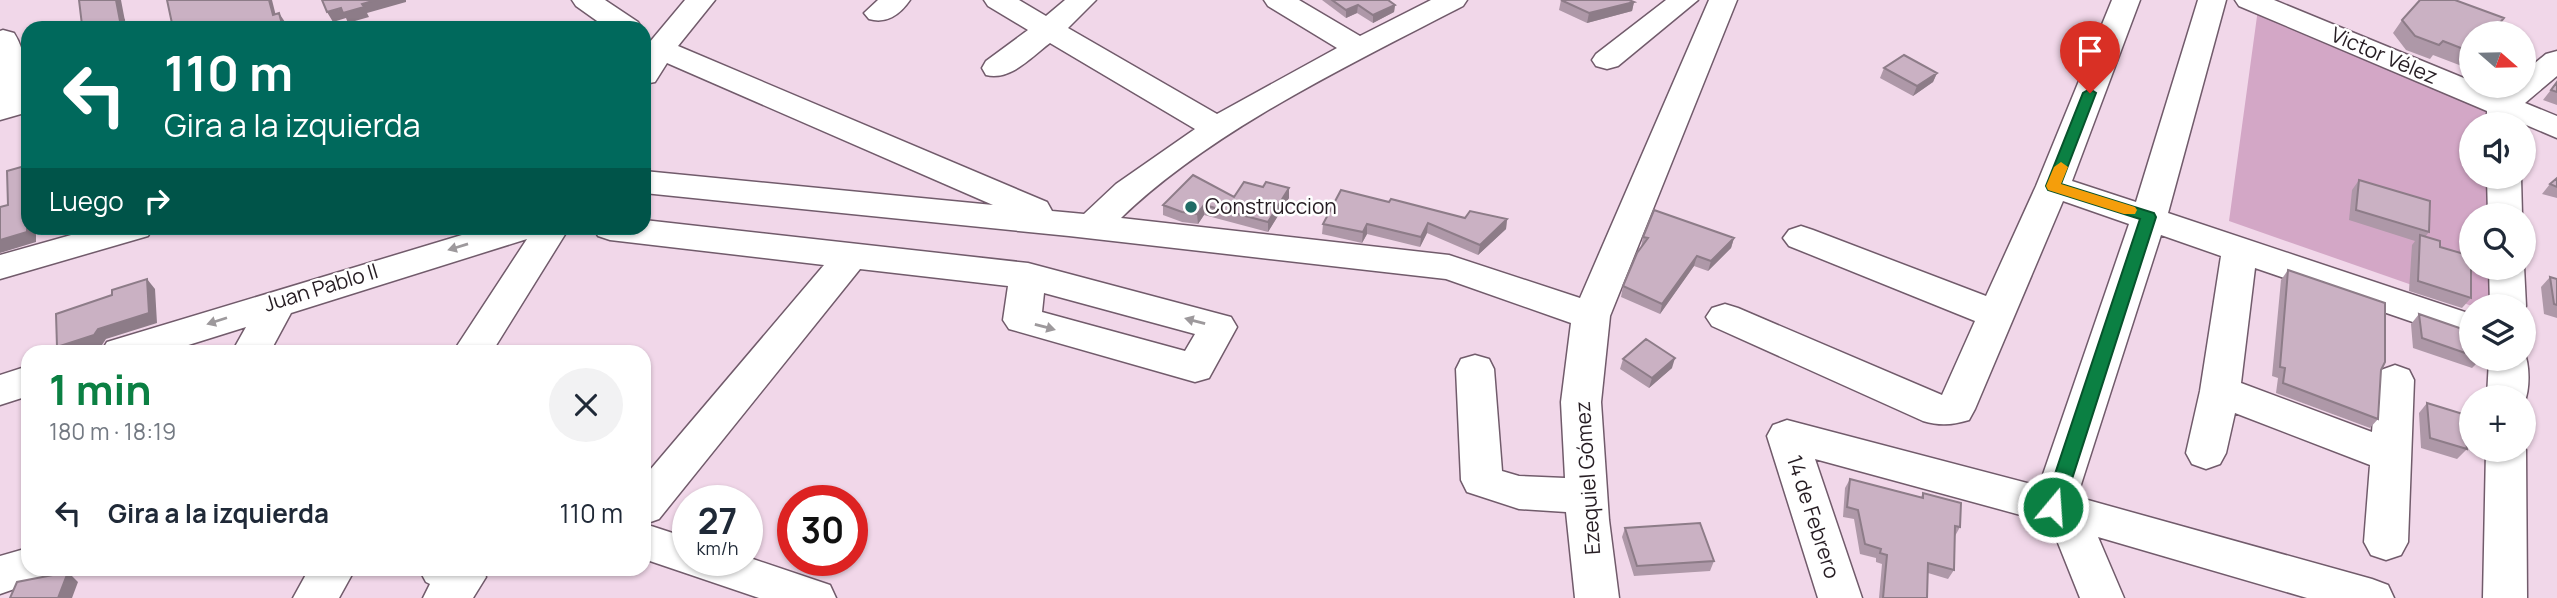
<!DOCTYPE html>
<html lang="es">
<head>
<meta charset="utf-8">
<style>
  body { margin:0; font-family:Manrope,sans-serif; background:#f2f2f3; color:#1f2937; height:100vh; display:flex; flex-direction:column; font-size:26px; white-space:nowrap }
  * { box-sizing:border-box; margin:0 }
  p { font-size:23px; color:#747a83 }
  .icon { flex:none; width:38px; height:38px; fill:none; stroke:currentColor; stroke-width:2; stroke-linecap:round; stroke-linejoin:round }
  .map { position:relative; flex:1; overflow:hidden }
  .side { position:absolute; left:21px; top:345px; width:630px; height:231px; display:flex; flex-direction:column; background:#fff; border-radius:21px; box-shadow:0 2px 5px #0004 }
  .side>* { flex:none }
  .top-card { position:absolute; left:21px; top:21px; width:630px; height:214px; border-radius:21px; box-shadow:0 2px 5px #0004; background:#00695c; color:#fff; overflow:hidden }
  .needle { width:46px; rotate:110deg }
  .tools { position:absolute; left:2459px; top:21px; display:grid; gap:14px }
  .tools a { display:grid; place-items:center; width:77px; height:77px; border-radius:50%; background:#fff; box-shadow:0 2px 5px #0004; font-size:35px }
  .speed { position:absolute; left:672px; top:485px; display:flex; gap:14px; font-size:35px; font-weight:700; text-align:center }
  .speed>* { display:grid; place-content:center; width:91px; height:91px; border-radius:50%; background:#fff; box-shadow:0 2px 5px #0004; line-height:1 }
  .speed small { font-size:18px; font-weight:400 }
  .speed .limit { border:10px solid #d22; background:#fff; color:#111 }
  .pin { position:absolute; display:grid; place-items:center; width:60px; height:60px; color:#fff; margin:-72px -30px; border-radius:50% 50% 50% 0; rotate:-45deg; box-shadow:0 0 7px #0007 }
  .pin .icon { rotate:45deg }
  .me { position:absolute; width:77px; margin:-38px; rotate:18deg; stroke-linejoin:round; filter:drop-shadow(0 0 5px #0008) }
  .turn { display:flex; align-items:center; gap:24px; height:147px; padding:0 28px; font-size:32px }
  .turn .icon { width:91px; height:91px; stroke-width:2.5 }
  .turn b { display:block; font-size:49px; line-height:60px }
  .then { display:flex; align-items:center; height:66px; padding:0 28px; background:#0003; gap:14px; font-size:26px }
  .round { display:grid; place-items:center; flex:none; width:74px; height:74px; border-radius:37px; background:#f2f2f3 }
  .overview { display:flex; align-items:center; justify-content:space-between; height:119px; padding:0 28px }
  h1 { font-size:42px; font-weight:700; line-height:52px; color:#0b8043 }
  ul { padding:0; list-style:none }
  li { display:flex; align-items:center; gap:21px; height:98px; padding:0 28px }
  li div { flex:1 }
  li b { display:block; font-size:26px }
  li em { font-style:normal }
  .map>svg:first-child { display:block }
</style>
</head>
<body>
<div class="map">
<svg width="2557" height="598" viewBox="0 0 2557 598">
  <rect width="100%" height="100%" fill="#f1d7e9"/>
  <path fill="#d3a7c6" d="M2258,9L2486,108L2487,124H2471V177H2488V215H2471V268H2489L2490,306H2472L2229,221Z"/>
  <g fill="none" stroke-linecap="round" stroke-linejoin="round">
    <g stroke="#715b6b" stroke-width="3">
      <path id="minor" d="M572,0H605L638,22L642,28H607L576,6Z
        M685,0H715L678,46L1047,202L1052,211L1084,214L1116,184L1195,129L1050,43C1031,57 1011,81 986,75L982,68L986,61L1028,30L988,6L984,0H1019L1046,16L1065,0H1096L1068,28L1217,114L1337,48L1268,6L1264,0H1299L1360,36L1431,0H1467L1463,6C1351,64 1212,130 1121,218L1449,255L1580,298L1709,0H1737L1610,316L1601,402L1609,520L1619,598H1575L1566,512L1519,509L1467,492L1461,480L1456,369L1461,359L1475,355L1489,359L1494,369L1502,471L1519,476L1565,478L1561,402L1571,323L1446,279L1069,236L644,193V171L993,205L667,63L655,82L644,84V49Z
        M878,0H910C900,15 886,24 869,19L864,13Z
        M1666,0H1698L1618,66L1607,69L1596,66L1592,60L1596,54Z
        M2112,0H2140L2072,181L2136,202L2198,0H2226L2168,213L2471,314V342L2255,268L2241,383L2372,432L2376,380L2381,370L2395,365L2409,370L2414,380L2408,542L2401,555L2386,560L2371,555L2364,542L2370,465L2235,413L2226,453L2220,464L2206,469L2192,464L2186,453L2200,391L2221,256L2161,235L2077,497L2372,579L2388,585L2394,598H2307L2098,537L2124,598H2080L2050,523L1815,459L1862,598H1818L1767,436L1773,425L1787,420L2039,486L2129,224L2063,201L1975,409L1969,420C1952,425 1940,426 1923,421L1712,326L1706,317L1712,308L1725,304L1738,308L1942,395L1975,321L1789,246L1783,238L1789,230L1801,226L1813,230L1986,296L2036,186Z
        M2235,0H2274L2471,81V86H2483L2499,92L2507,86H2524V72L2546,54L2557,51V76L2525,103L2557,116V138L2524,124H2487V111L2239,6Z
        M3,30L14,33C28,54 28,87 28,112L0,120V31Z
        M2487,177H2521L2522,215H2488Z
        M644,220L1028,263L1231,317L1237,327L1209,378L1195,382L1009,329L1003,320L1008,286L860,269L659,519L645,524L688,538V560H747V557L830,585L836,598H759L644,559V477L824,265L610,240L598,236L593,228H644ZM1044,293L1195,334L1185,351L1042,312Z
        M96,228H153L148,236L0,279V255Z
        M485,228H569L492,352H453L527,239L291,313L270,352H232L246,327L166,352H101L107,342Z
        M2524,266L2526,306L2524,311V306H2490L2489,268H2524Z
        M2524,352C2530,364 2530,391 2524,403V397H2487L2489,359H2524Z
        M28,366V396L0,405V375Z
        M2524,445L2526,450L2527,598H2483L2486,450H2524Z
        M28,548V569H48L43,579L0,594V556Z
        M309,569H355L339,598H293Z
        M419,569H482L486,577L473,598H423L430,584L426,582Z"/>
    </g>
    <use href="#minor" fill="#fff" fill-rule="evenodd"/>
  </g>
  <path fill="#ae98a8" d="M1322,0H1388L1395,5L1394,12L1373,23L1357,13L1346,18Z
    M1561,0L1634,2L1632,11L1587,23L1559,10Z
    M2402,20L2471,33V64L2467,68L2433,55L2430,59L2406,50L2393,33Z
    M1884,68L1937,73L1933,82L1913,96L1880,78Z
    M2557,82V105L2543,100Z
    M2557,178V198L2542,194L2550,184Z
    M2359,180L2429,232L2425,237L2440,247L2471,298L2462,308L2409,291L2412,245L2415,241L2349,220L2352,190Z
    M1234,197L1289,198L1268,232L1204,215L1198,224L1182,222L1163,215V205Z
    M1389,202L1465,218L1507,219L1506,229L1478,255L1427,233L1420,247L1367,234L1362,243L1322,234L1323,224Z
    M1643,237L1734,238L1731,248L1708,271L1694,266L1660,314L1621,297L1623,286L1641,247Z
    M2288,270L2381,370L2378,419L2370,428L2276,393L2278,378L2272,376L2281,280Z
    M2550,277L2557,279V318L2544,314L2541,287Z
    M2419,314L2471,332V359H2481L2472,368L2413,348L2411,324Z
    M1623,359L1672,368L1649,388L1620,369Z
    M2427,403L2467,449L2457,459L2421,448L2419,413Z
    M1850,479L1921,497L1923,493L1960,527L1955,536L1954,570L1948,579L1928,573L1927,598H1879L1882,564L1876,562V558L1860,554L1854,519L1843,517L1845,488Z
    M1625,528L1714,561L1710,571L1634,576L1622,537Z"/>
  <path fill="#8d7c88" d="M116,0H121L125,21L129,28H125L120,21Z
    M269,0H272L278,24L273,15Z
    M376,0H406V2L367,13L369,17L348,23L346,18L333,22L327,12Z
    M1634,2L1632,11L1587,23L1589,13Z
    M1358,5L1357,13L1346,18V10Z
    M1395,5L1394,12L1373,23V15Z
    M279,13L285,22L286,28H283Z
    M1937,73L1933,82L1913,96L1917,86Z
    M1289,188V198L1268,232V222Z
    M28,196V228H36V242L0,253V240Z
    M1204,205V215L1198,224L1197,214Z
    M1507,219L1506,229L1478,255L1480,245Z
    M1428,223L1427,233L1420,247L1421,237Z
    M1367,224V234L1362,243L1363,232Z
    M1734,238L1731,248L1708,271L1711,261Z
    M1697,256L1694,266L1660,314L1662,304Z
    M147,279L155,289L157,323L106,339L102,345L82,352H61L57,347L98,329Z
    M1675,358L1672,368L1649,388L1652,378Z
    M68,572L78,582L72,598H58Z"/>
  <path fill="#cab1c3" stroke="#8d7c88" stroke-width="2" d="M79,0H116L120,21L124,20L125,28H86V24L82,25Z
    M167,0H269L273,15L279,13L283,28H173Z
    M322,0H376L362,4L364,7L343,13L341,8L327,12Z
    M1332,0H1388L1395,5L1373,15L1358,5L1346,10Z
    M1561,0H1629L1634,2L1589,13Z
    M2420,0H2455L2504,18L2493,31L2496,32L2495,33H2471V52L2443,41L2439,45L2415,36L2402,20Z
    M1904,55L1937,73L1917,86L1884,68Z
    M2557,82V92L2551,90Z
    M28,165L27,232L0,240V207L8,205L7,171Z
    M1193,175L1234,197L1244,182L1263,187L1266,182L1289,188L1268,222L1204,205L1197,214L1182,212L1163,205Z
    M2557,178V187L2550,184Z
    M2359,180L2430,201L2429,232L2356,210Z
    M1341,190L1389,202L1391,199L1465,218L1470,211L1507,219L1480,245L1428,223L1421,237L1367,224L1363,232L1323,224Z
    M1654,210L1734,238L1711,261L1697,256L1662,304L1623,286L1637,253L1648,238L1643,237Z
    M2420,235L2440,241V247L2471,256V298L2418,281Z
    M2288,270L2385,303V362L2381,370L2378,419L2283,383L2285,368L2280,367Z
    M2550,277L2557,279V305L2554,304Z
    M147,279L149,313L98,329L94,335L57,347L56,314L112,295V290Z
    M2419,314L2471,332V355L2422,338Z
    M1646,339L1675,358L1652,378L1623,359Z
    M2427,403L2463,414L2467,449L2430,438Z
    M1850,479L1923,498V493L1961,503L1960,527L1955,526L1954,570L1928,563L1927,598H1883L1887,555L1880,553L1881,549L1865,544L1858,510L1847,507Z
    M1700,523L1714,561L1637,566L1625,528Z
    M68,572L58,598H10L17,582Z"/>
  <defs><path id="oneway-solid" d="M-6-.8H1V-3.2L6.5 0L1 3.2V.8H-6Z" transform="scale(1.75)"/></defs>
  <g fill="#9d999c">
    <use href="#oneway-solid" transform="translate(458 247) rotate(163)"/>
    <use href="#oneway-solid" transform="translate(217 321) rotate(162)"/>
    <use href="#oneway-solid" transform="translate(1195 321) rotate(-165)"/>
    <use href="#oneway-solid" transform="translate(1045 327) rotate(15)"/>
  </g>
  <path fill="#0b8043" stroke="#07532c" stroke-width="2" d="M2090,89L2096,93L2061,184L2154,213L2156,217L2063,507L2060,512L2053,515L2047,512L2044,507L2140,219L2048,190L2046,186L2083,93Z"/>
  <path fill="#f59e0b" d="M2061,162L2068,167L2061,184L2135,207L2137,210L2135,214H2124L2048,190L2046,186L2054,167Z"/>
  <circle fill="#206b65" stroke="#fff" stroke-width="2.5" cx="1191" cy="207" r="7"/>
  <g text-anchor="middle" stroke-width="5" stroke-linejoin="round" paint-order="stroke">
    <g font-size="21" fill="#261d23" stroke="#fff">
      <text transform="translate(2384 56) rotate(23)" y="7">Victor Vélez</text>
      <text transform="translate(321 288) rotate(-17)" y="7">Juan Pablo II</text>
      <text transform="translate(1588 478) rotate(-94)" y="7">Ezequiel Gómez</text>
      <text transform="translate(1813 517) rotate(72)" y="7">14 de Febrero</text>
    </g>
    <g font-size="21" fill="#261d23" stroke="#fff" text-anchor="start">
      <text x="1205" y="214">Construccion</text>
    </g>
  </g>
</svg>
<div class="tools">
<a><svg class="needle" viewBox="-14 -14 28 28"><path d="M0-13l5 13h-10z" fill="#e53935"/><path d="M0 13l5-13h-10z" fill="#747a83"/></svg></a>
<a><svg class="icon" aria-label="sound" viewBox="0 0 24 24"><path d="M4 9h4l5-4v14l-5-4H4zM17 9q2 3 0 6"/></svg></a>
<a><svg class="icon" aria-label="search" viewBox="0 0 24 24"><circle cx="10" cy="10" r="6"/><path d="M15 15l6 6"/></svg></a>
<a><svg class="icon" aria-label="layers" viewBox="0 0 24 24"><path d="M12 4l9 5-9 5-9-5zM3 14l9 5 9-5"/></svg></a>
<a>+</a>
</div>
<div class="speed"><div>27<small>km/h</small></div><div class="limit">30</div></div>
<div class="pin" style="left:2090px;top:93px;background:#d93025"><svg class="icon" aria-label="arrive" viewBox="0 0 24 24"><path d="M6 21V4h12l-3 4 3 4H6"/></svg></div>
<svg class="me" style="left:2053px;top:507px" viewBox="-20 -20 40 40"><circle r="17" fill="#0b8043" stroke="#fff" stroke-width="3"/><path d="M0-11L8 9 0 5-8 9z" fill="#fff"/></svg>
<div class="top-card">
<div class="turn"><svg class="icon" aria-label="left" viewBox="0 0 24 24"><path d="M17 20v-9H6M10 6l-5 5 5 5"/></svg><div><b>110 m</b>Gira a la izquierda</div></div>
<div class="then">Luego<svg class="icon" aria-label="right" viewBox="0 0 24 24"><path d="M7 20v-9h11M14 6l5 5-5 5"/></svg></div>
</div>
<section class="side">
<div class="overview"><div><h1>1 min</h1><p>180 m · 18:19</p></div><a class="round"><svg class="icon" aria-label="close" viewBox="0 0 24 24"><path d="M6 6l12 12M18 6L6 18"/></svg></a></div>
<ul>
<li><svg class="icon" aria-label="left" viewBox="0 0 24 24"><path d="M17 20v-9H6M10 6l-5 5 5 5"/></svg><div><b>Gira a la izquierda</b></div><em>110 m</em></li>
</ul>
</section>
</div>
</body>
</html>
